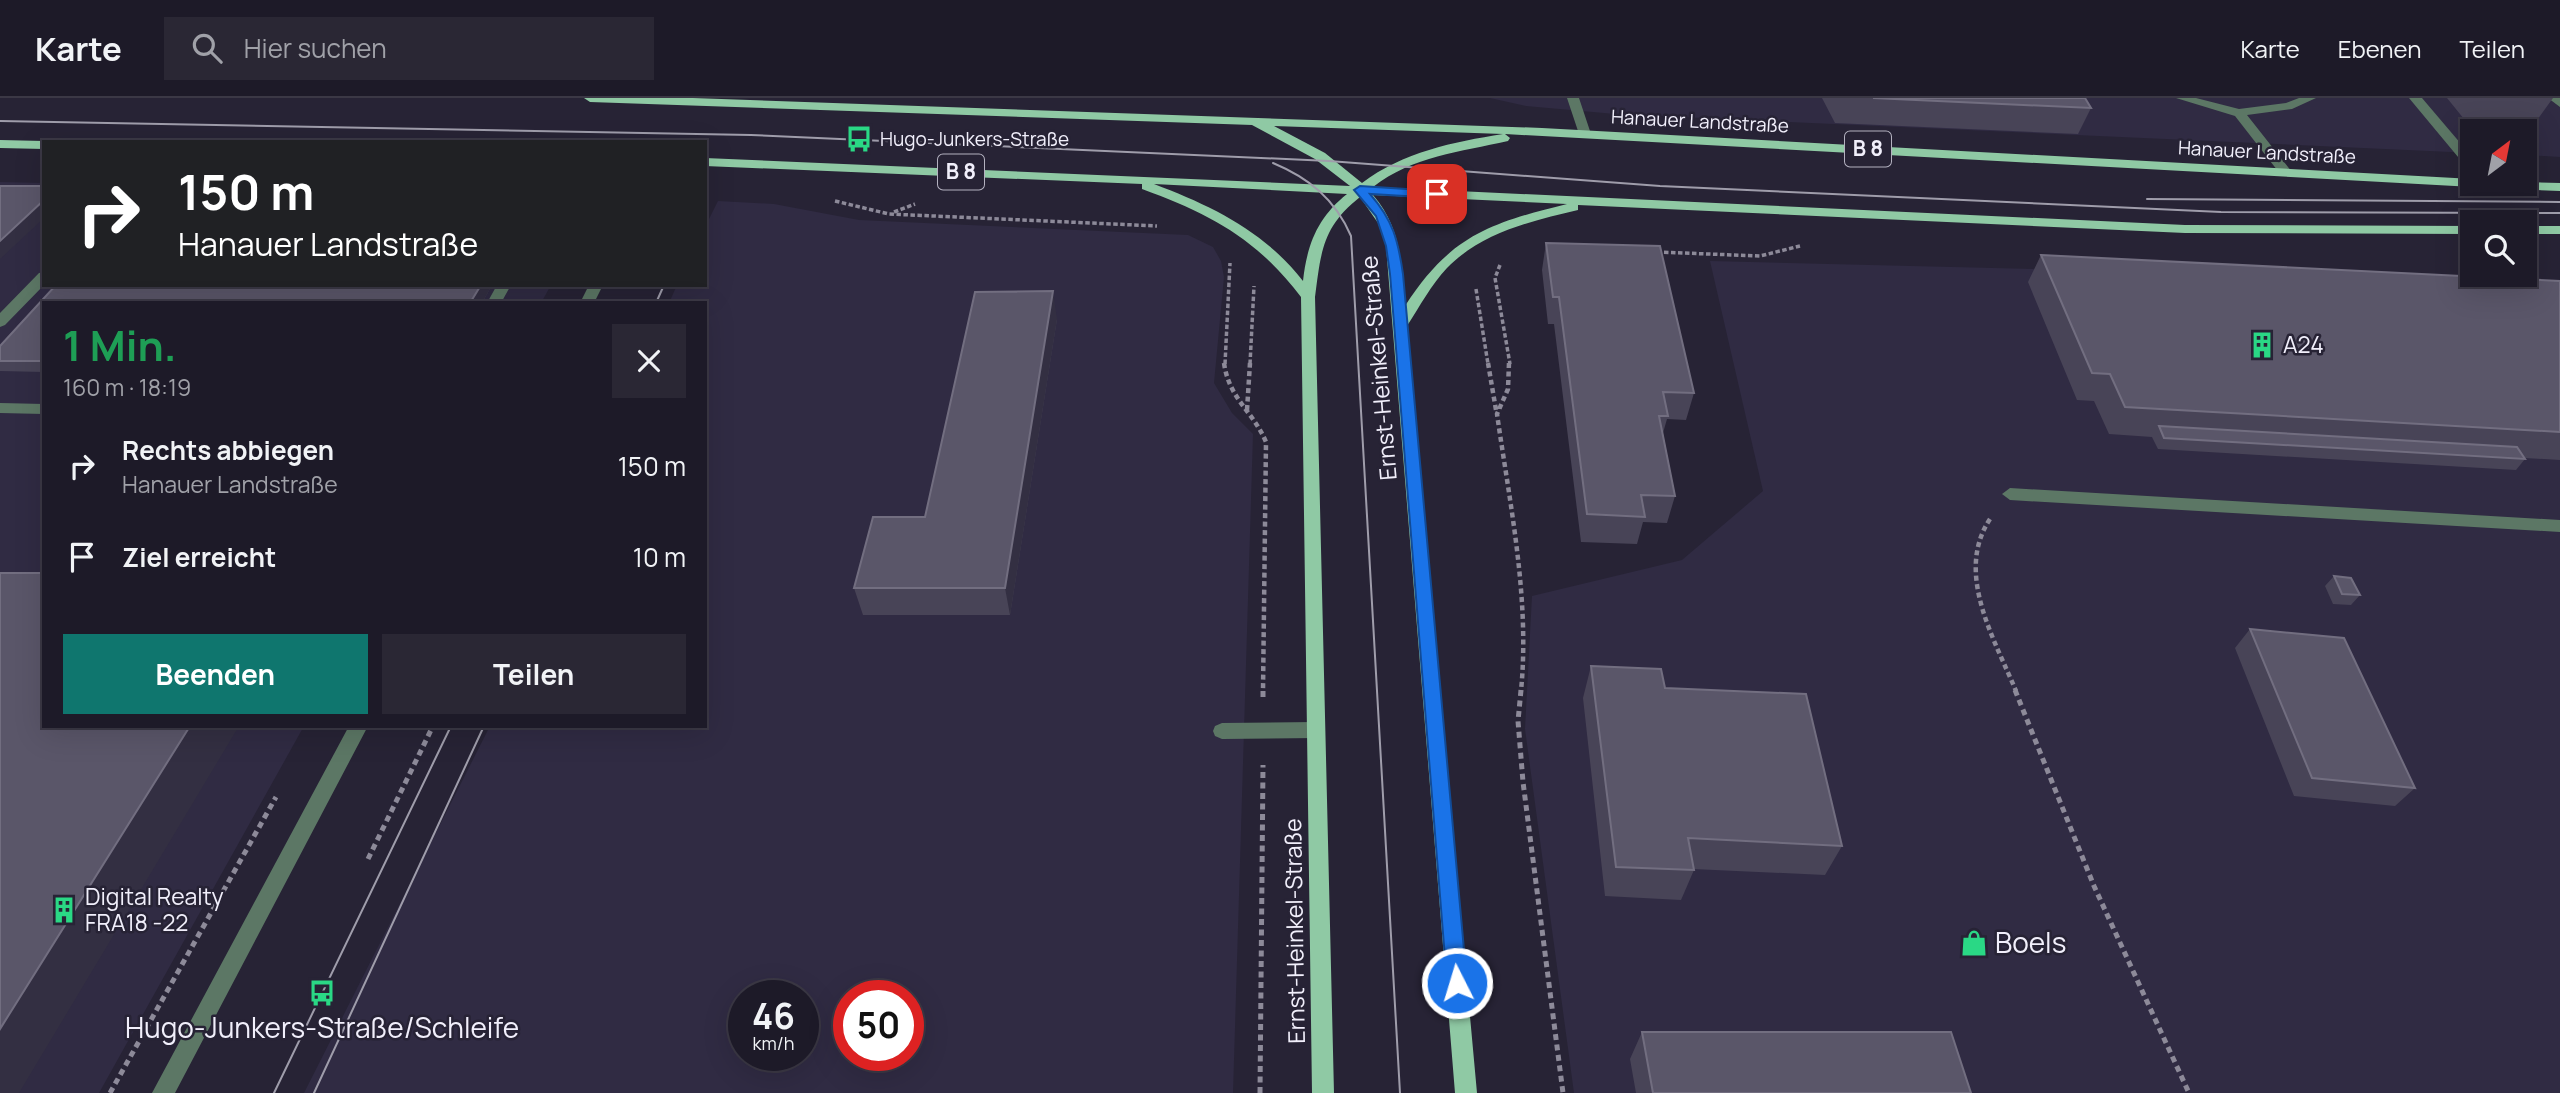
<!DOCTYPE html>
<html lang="de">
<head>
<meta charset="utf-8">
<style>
  body { margin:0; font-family:Manrope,sans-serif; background:#2a2734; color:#f1f3f6; height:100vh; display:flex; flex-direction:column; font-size:26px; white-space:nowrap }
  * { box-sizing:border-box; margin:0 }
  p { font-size:23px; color:#a0a1a8 }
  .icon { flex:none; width:38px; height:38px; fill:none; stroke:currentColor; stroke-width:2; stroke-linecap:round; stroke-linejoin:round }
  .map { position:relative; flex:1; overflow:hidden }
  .side { position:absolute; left:42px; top:203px; width:665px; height:427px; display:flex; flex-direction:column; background:#1d1a28; border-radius:0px; box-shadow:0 7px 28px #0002,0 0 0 2px #3b3845 }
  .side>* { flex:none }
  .hud { position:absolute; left:42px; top:42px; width:665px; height:147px; border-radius:0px; box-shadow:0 7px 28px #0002,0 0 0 2px #3b3845; background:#202124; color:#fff; overflow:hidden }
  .needle { width:46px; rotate:32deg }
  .tools { position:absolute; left:2460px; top:21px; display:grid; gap:14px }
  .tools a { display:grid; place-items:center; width:77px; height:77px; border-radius:0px; background:#1d1a28; box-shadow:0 7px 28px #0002,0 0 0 2px #3b3845; font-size:35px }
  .speed { position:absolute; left:728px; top:882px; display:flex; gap:14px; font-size:35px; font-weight:700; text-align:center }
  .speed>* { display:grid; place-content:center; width:91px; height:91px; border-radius:50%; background:#1d1a28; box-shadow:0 7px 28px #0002,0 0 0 2px #3b3845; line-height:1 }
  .speed small { font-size:18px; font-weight:400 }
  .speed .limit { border:10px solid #d22; background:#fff; color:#111 }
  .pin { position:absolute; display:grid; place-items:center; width:60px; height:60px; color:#fff; margin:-30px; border-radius:14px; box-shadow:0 4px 10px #0006 }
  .me { position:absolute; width:77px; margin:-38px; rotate:355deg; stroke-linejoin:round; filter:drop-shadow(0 0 5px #0008) }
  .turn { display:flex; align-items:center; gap:24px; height:147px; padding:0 21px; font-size:32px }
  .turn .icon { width:91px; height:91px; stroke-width:2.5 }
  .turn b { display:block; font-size:49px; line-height:60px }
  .round { display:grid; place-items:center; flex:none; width:74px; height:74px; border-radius:0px; background:#2a2734 }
  .head { display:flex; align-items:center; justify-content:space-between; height:119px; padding:0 21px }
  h1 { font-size:42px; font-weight:700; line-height:52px; color:#1e9e55 }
  .button { display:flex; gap:14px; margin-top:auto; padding:14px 21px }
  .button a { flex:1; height:80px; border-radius:0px; background:#0f766e; color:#fff; font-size:28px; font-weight:700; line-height:80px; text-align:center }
  .button a+a { background:#2a2734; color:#f1f3f6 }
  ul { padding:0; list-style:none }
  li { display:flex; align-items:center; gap:21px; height:91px; padding:0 21px }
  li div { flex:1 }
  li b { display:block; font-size:26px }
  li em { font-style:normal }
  header { display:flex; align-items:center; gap:42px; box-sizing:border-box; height:98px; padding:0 35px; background:#1d1a28; border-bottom:2px solid #3b3845 }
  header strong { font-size:33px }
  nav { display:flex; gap:38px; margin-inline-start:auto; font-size:24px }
  .search { width:490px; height:63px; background:#2a2734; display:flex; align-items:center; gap:18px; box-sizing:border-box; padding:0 24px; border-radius:0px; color:#a0a1a8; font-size:26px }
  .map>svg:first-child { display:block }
</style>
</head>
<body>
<header>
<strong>Karte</strong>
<div class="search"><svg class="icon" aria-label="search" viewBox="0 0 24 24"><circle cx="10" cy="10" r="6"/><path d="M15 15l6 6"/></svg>Hier suchen</div>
<nav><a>Karte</a><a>Ebenen</a><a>Teilen</a></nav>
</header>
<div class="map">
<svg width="2560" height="995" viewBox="0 0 2560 995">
  <rect width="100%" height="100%" fill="#272335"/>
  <path fill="#302b43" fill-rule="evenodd" d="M1490,0H2560V59L2525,57V33H2473V55L1615,16L1526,8Z
    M0,84L44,85V187H551L541,205H44V628H304L99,995H0Z
    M718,103L774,106L859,122L1188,137L1213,149L1221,163L1224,179L1214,285L1232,315L1253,336L1233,995H304L490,628H705V205H669L677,187H705V129ZM744,898H803V957H744ZM849,898H908V957H849Z
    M1710,163L2560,184V995H1574L1525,631L1532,498L1682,462L1763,393Z"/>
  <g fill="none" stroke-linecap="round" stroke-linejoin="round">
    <path stroke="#8d8a99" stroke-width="3.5" stroke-dasharray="4.5 2.5" stroke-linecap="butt" d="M835,103L889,116L1157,128
      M894,114L915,106
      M1657,154L1760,158L1800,148
      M1500,167L1495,180L1510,266
      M1476,191L1488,266
      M1225,266L1230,165
      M1250,266L1254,188"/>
    <path stroke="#8d8a99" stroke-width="4.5" stroke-dasharray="5 3.5" stroke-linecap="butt" d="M1224,265C1229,301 1253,313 1266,344L1263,593
      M1488,265L1496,312
      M1509,265L1508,291L1497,316C1510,407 1530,501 1521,593
      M1247,312L1250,265
      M1990,421C1954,475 1995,542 2016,593"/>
    <path stroke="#8d8a99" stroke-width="5" stroke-dasharray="6 4.5" stroke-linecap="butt" d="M1521,592L1518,623L1523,684L1563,995
      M2015,592L2094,788L2189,995
      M1263,599V592
      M368,761L433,628
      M110,995L276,699
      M1260,995L1263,667"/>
    <path fill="#5c7765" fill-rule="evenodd" d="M1567,0H1579L1591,36L1589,39L1585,40L1579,36Z
      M2176,0H2196L2239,11L2286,5L2299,0H2316L2292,11L2247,17L2292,74L2286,78L2281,77L2235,18Z
      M2409,0H2422L2473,60V72L2468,71Z
      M2548,0H2560V9Z
      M44,174V187L5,227L0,229V215L39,175Z
      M497,187H511L501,205H487Z
      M589,187H603L594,205H580Z
      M0,305L44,306V316L0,315Z
      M2010,390L2560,422V434L2010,402L2002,396Z
      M1316,624L1323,627L1325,632L1323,637L1316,640L1222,641L1215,638L1213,633L1215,628L1222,625Z
      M349,628H368L175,995H152Z"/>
    <path fill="#8fc9a4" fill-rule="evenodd" d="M584,0H693L1542,30L2473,81V86H2479L2473,89L1505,36L1510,40L1508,43C1460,54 1413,58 1373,89L2185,127L2473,128V136L2185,135L1578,107V112C1531,123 1481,135 1447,170C1431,187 1420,208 1407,228L1477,995H1455L1386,148L1378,125L1360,99C1322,129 1321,154 1315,199L1334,995H1312L1301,199C1256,140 1210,116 1142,91V86L705,68V60L1350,88L1315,61L1252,27L590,4ZM1274,28L1503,36C1453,44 1403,54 1362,85L1325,55ZM1154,86L1347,96C1318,119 1307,146 1303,183C1264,133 1212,108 1154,86ZM1373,97L1567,106C1490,125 1450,138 1405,208C1402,167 1401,129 1373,97Z
      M0,42L44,43L46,44H44V51L0,50Z
      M2525,84L2560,85V93L2490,90L2483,86H2525Z
      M2525,128H2560V136H2525Z"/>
    <path stroke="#9f9dab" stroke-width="2" d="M0,23L751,37L1329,63L1660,88L2221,114L2560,115
      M1273,65C1309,80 1335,101 1351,138L1400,995
      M2147,101L2560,104
      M656,205L664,187
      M274,995L451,628
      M314,995L484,628"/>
  </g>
  <path fill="#484457" d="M1822,0H2085L2091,10L2078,36L1835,25Z
    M2447,0H2553L2535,25L2464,21Z
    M1546,145L1694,295L1686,322L1667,321L1663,335L1675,398L1667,425L1643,424L1637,446L1581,444L1554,226H1548L1542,172Z
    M2041,157L2560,183V362L2525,360V361L2516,372L2158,351L2152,339L2109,336L2094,303L2077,302L2028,184Z
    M56,187H492L482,205H44V274L0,273V248Z
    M1057,221L1010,517H863L854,490L925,419Z
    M2334,478L2360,497L2351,507L2333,506L2325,488Z
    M2250,531L2415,690L2395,708L2294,698L2235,550Z
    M1591,568L1665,590L1842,748L1825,777L1693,771L1694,772L1681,802L1605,798L1583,600Z
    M1642,934L1971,995H1636L1630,961Z"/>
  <path fill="#332f42" d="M44,102V120L0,161V143Z
    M481,187H492L482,205H470Z
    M1053,193L1057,221L1010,517L1005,490Z
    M190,628H239L19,995H0V931Z"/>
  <path fill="#5a5669" stroke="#726e80" stroke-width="2" d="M1873,0H2085L2091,10Z
    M0,88H44V102L0,143Z
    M1546,145L1660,148L1694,295L1663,294L1668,318H1659L1675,398L1641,397L1645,419L1587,416L1559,199H1553Z
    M2041,157L2560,183V334L2125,309L2110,276L2092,275Z
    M56,187H481L470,205H44V263H0V248Z
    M1053,193L1005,490H854L873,419H925L975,194Z
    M2159,328L2517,349L2525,361L2164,340Z
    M0,475H44V628H190L0,931Z
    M2334,478L2351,480L2360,497L2342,496Z
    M2250,531L2344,540L2415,690L2312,680Z
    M1591,568L1661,571L1665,590L1806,596L1842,748L1688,740L1694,772L1616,769Z
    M1642,934H1951L1971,995H1653Z"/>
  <path fill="#1a73e8" stroke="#114b97" stroke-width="2" d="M1360,88L1437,93L1443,96L1437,100L1370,96C1393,122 1398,142 1403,176L1467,885L1464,892L1457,894L1450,892L1447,885L1390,176L1386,148L1376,118L1354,92Z"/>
  <defs>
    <g id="bus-bare" transform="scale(2.1)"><path d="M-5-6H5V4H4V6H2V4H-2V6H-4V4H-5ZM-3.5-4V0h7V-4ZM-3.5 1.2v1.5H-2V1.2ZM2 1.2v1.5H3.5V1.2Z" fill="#2ad885" stroke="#272335" stroke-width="2.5" paint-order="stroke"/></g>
    <g id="building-bare" transform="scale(2.1)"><path d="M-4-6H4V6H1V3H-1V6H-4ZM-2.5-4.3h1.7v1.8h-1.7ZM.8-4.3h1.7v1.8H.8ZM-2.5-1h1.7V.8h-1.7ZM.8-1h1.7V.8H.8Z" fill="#2ad885" stroke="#272335" stroke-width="2.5" paint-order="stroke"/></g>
    <g id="shop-bare" transform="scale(2.1)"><path d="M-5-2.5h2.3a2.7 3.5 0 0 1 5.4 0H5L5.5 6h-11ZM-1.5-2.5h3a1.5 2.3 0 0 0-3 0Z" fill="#2ad885" stroke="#272335" stroke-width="2.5" paint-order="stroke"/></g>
  </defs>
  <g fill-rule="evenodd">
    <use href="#bus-bare" x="859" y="41"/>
    <use href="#building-bare" x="2262" y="247"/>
    <use href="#building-bare" x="64" y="812"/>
    <use href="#shop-bare" x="1974" y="845"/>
    <use href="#bus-bare" x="322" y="895"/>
  </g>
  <g text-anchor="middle" stroke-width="5" stroke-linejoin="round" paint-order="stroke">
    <g font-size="19" fill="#f1effb" stroke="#272335">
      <text transform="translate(1700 23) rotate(3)" y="7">Hanauer Landstraße</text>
      <text transform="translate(2267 54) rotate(3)" y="7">Hanauer Landstraße</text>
    </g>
    <g font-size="19" fill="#f1effb" stroke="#272335" text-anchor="start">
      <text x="880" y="48">Hugo-Junkers-Straße</text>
    </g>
    <g fill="#272335" stroke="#b4b2c0" stroke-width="2">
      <rect x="1845" y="33.5" width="46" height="35" rx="5"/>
      <rect x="938" y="56.5" width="46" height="35" rx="5"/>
    </g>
    <g font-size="21" font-weight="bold" fill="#f1effb">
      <text x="1868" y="58">B 8</text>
      <text x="961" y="81">B 8</text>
    </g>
    <g font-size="23" fill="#f1effb" stroke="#272335" text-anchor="start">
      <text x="2283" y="255">A24</text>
      <text x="85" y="807">Digital Realty<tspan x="85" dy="26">FRA18 -22</tspan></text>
    </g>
    <g font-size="23" fill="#f1effb" stroke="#272335">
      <text transform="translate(1379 270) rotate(-95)" y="8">Ernst-Heinkel-Straße</text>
      <text transform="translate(1295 833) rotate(-91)" y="8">Ernst-Heinkel-Straße</text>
    </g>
    <g font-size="28" fill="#f1effb" stroke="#272335" text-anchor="start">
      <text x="1995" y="855">Boels</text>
      <text x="322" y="940" text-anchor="middle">Hugo-Junkers-Straße/Schleife</text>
    </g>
  </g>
</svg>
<div class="tools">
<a><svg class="needle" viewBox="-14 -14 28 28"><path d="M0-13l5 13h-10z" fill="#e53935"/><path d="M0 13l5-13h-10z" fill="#a0a1a8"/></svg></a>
<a><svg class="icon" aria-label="search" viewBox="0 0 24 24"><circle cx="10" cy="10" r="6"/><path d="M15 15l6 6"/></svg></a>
</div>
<div class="speed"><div>46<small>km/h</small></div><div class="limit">50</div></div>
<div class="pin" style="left:1437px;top:96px;background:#d93025"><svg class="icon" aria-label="arrive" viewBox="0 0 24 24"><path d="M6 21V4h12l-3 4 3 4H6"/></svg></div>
<svg class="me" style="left:1457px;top:885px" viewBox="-20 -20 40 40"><circle r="17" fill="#1a73e8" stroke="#fff" stroke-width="3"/><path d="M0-11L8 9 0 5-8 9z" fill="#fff"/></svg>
<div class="hud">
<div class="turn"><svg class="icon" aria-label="right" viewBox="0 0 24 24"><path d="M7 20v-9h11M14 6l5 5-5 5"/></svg><div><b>150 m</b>Hanauer Landstraße</div></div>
</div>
<section class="side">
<div class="head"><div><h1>1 Min.</h1><p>160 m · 18:19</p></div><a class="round"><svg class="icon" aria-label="close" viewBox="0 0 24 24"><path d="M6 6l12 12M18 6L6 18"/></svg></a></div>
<ul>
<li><svg class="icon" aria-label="right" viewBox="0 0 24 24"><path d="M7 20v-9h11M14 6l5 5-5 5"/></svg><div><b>Rechts abbiegen</b><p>Hanauer Landstraße</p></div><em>150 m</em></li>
<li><svg class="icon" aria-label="arrive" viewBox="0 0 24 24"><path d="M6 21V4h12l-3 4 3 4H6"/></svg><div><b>Ziel erreicht</b></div><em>10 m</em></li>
</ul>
<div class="button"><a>Beenden</a><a>Teilen</a></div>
</section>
</div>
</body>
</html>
